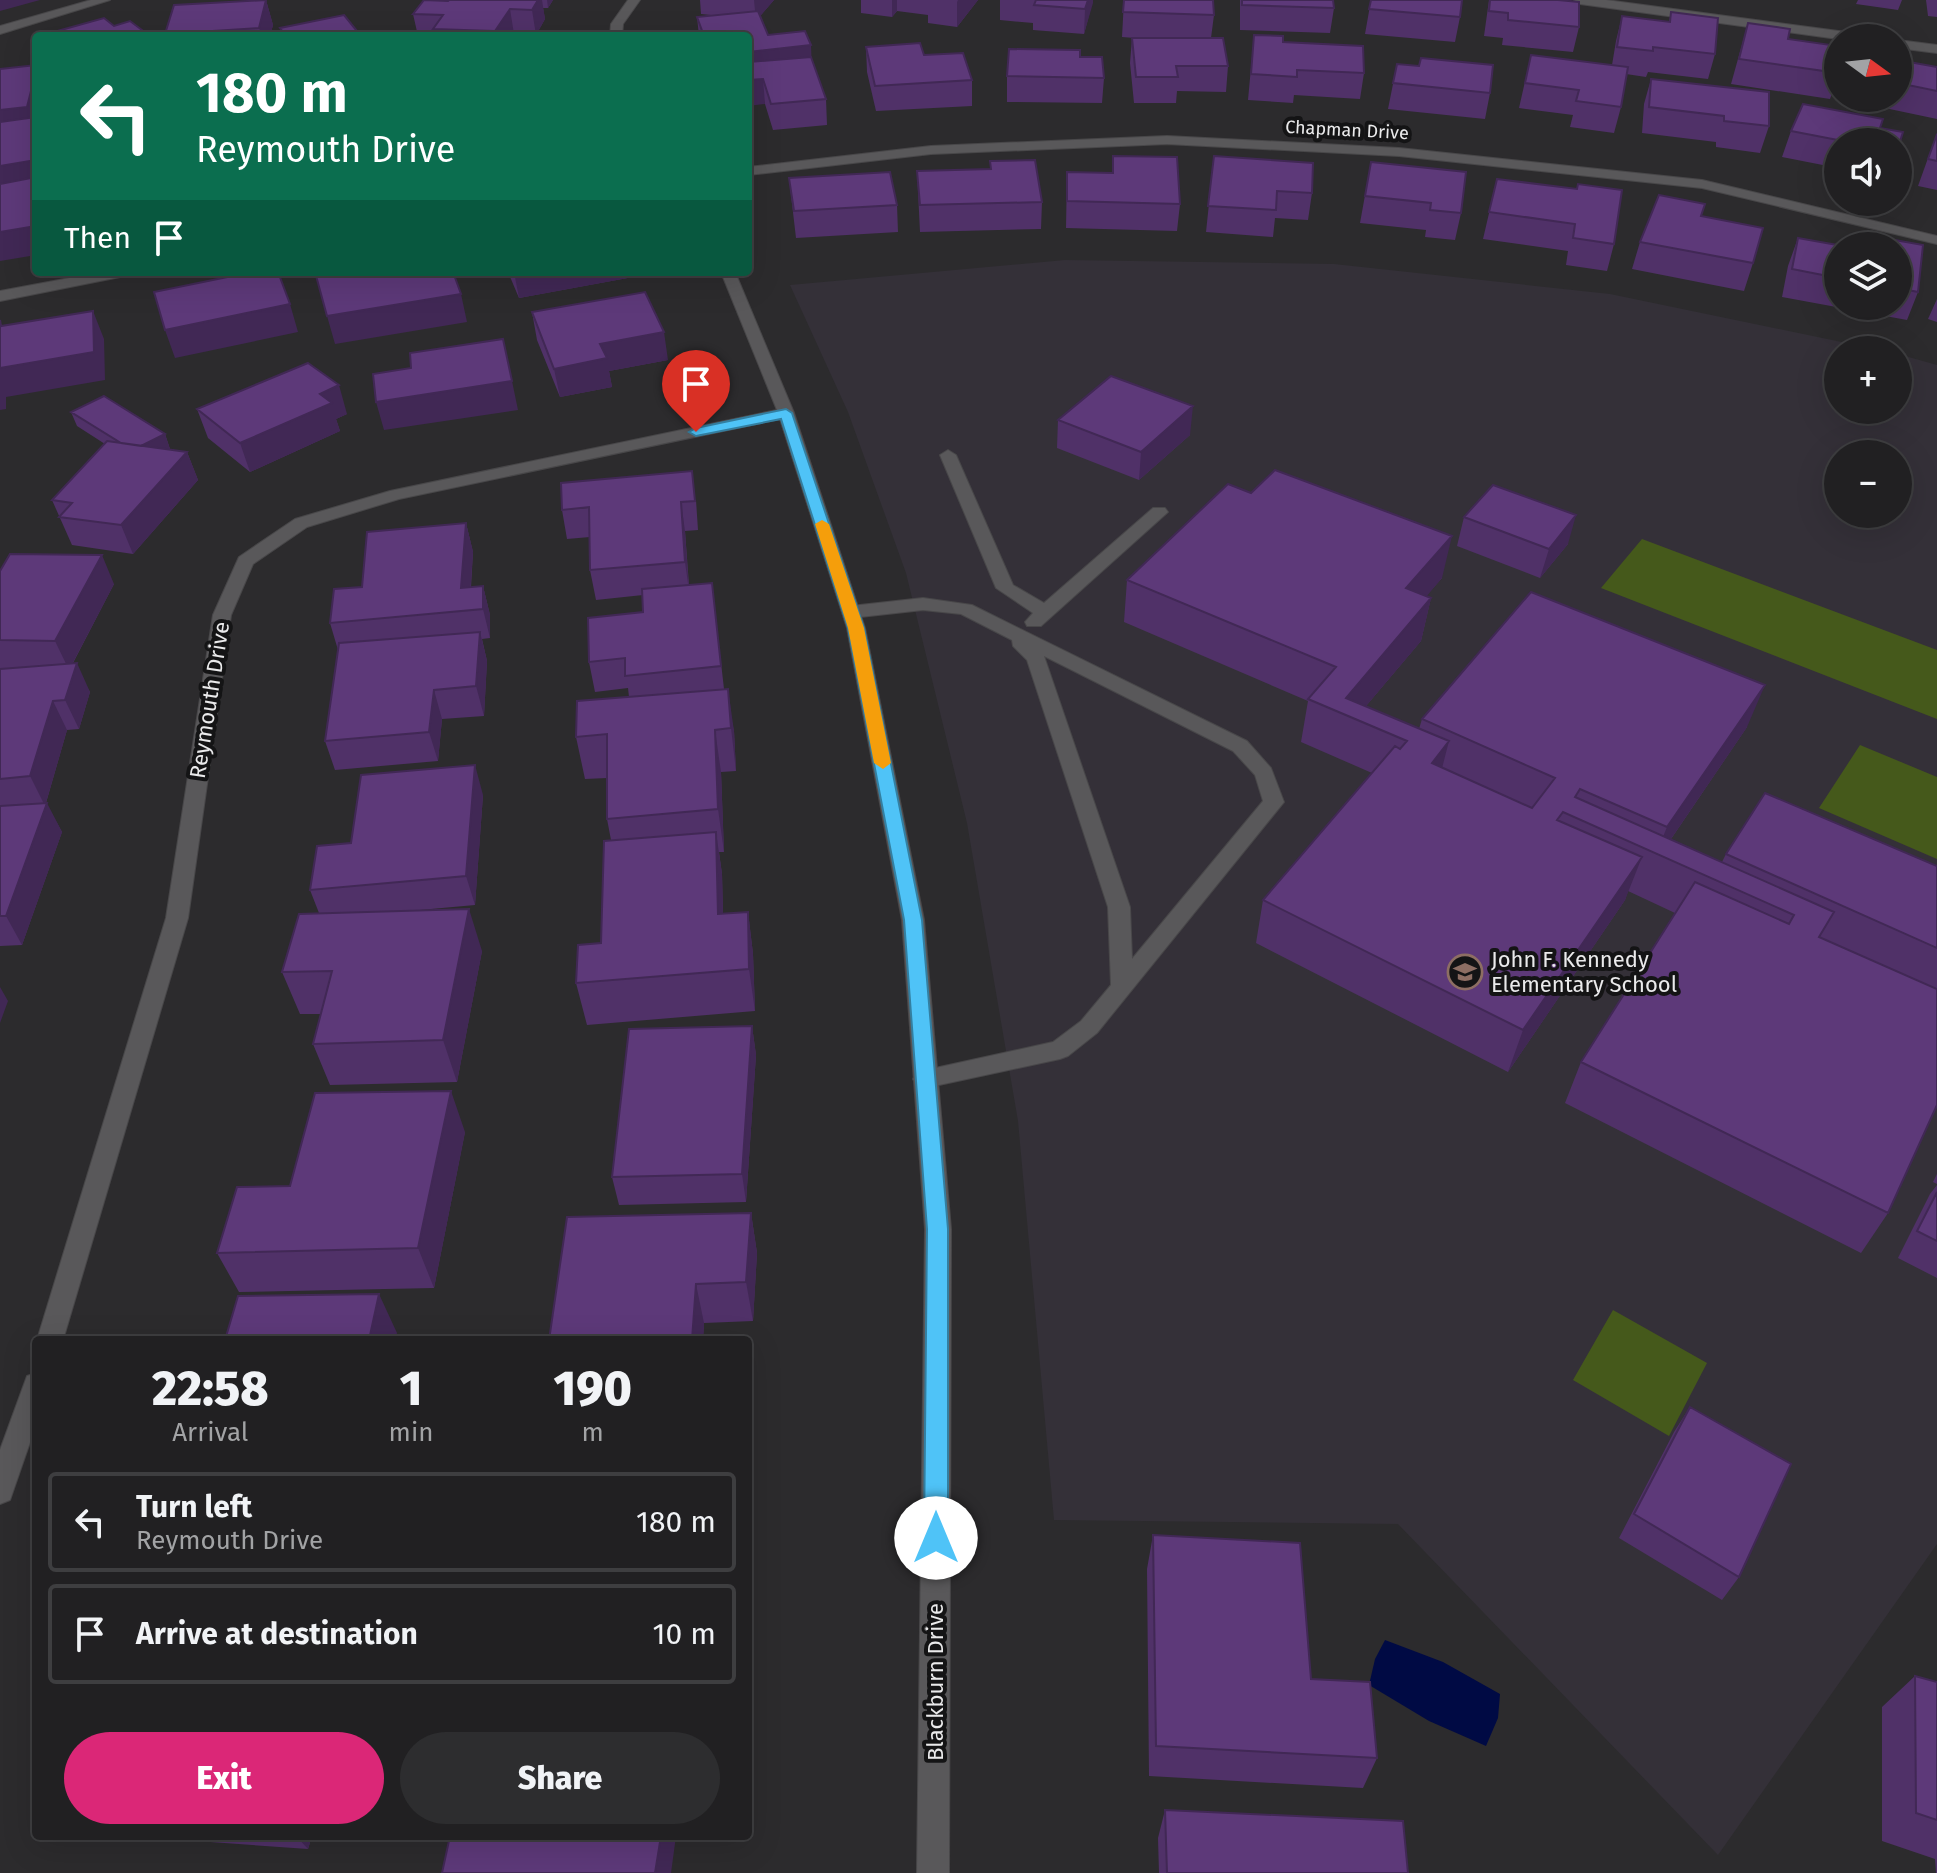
<!DOCTYPE html>
<html lang="en">
<head>
<meta charset="utf-8">
<style>
  body { margin:0; font-family:"Fira Sans",sans-serif; background:#2d2d2f; color:#f1f3f6; height:100vh; display:flex; flex-direction:column; font-size:30px; white-space:nowrap }
  * { box-sizing:border-box; margin:0 }
  p { font-size:26px; color:#a2a3a5 }
  .icon { flex:none; width:44px; height:44px; fill:none; stroke:currentColor; stroke-width:2; stroke-linecap:round; stroke-linejoin:round }
  .map { position:relative; flex:1; overflow:hidden }
  .drawer { position:absolute; left:32px; top:1336px; width:720px; height:504px; display:flex; flex-direction:column; background:#212022; border-radius:8px; box-shadow:0 8px 32px #0002,0 0 0 2px #3e3e40 }
  .drawer>* { flex:none }
  .banner { position:absolute; left:32px; top:32px; width:720px; height:244px; border-radius:8px; box-shadow:0 8px 32px #0002,0 0 0 2px #3e3e40; background:#0b6e4f; color:#fff; overflow:hidden }
  .needle { width:52px; rotate:105deg }
  .buttons { position:absolute; left:1824px; top:24px; display:grid; gap:16px }
  .buttons a { display:grid; place-items:center; width:88px; height:88px; border-radius:50%; background:#212022; box-shadow:0 8px 32px #0002,0 0 0 2px #3e3e40; font-size:40px }
  .pin { position:absolute; display:grid; place-items:center; width:68px; height:68px; color:#fff; margin:-82px -34px; border-radius:50% 50% 50% 0; rotate:-45deg; box-shadow:0 0 8px #0007 }
  .pin .icon { rotate:45deg }
  .me { position:absolute; width:88px; margin:-44px; rotate:0deg; stroke-linejoin:round; filter:drop-shadow(0 0 6px #0008) }
  .turn { display:flex; align-items:center; gap:28px; height:168px; padding:0 32px; font-size:36px }
  .turn .icon { width:104px; height:104px; stroke-width:2.5 }
  .turn b { display:block; font-size:56px; line-height:68px }
  .then { display:flex; align-items:center; height:76px; padding:0 32px; background:#0003; gap:16px; font-size:30px }
  .eta { display:flex; justify-content:space-evenly; align-items:center; height:136px; text-align:center }
  .eta b { font-size:48px; font-weight:800; line-height:56px }
  .action { display:flex; gap:16px; margin-top:auto; padding:16px 32px }
  .action a { flex:1; height:92px; border-radius:48px; background:#db2777; color:#fff; font-size:32px; font-weight:800; line-height:92px; text-align:center }
  .action a+a { background:#2d2d2f; color:#f1f3f6 }
  ul { padding:0; list-style:none }
  li { display:flex; align-items:center; gap:24px; height:100px; margin:0 16px 12px; padding:0 16px; border:4px solid #3e3e40; border-radius:8px }
  li div { flex:1 }
  li b { display:block; font-size:30px }
  li em { font-style:normal }
  .map>svg:first-child { display:block }
</style>
</head>
<body>
<div class="map">
<svg width="1937" height="1873" viewBox="0 0 1937 1873">
  <rect width="100%" height="100%" fill="#2c2b2d"/>
  <path fill="#343038" fill-rule="evenodd" d="M1065,260L1334,264L1610,294L1880,350H1838V410H1898V354L1937,365V1544L1718,1855L1398,1524L1054,1520L1018,1121L967,823L906,573L848,412L790,285ZM1838,454H1898V514H1838Z"/>
  <path fill="#45591b" d="M1642,539L1937,650V719L1601,588Z
    M1860,745L1937,777V859L1819,808Z
    M1613,1310L1707,1363L1669,1436L1573,1380Z"/>
  <path fill="#000a44" d="M1385,1640L1443,1662L1500,1694L1498,1718L1486,1746L1429,1721L1369,1685L1375,1659Z"/>
  <g fill="none" stroke-linecap="round" stroke-linejoin="round">
    <g stroke="#484749" stroke-width="2">
      <path id="service" d="M91,0H110L0,34V26Z
        M948,450L956,455L1013,585L1044,603L1153,508H1165L1168,512L1041,626H1027L1025,622L1033,613L996,588L940,455Z
        M923,598L972,605L1247,741L1271,768L1284,802L1097,1033L1068,1056L1060,1059L925,1088L917,1086L913,1079L917,1072L1053,1042L1081,1021L1111,985L1108,907L1027,660L1013,646L1012,640L961,614L923,610L851,618L842,612L851,606ZM1044,656L1233,751L1255,775L1263,801L1132,959L1130,907Z"/>
    </g>
    <g stroke="#484749" stroke-width="2">
      <path id="minor" d="M628,0H640L623,24L622,36H610L611,24Z
        M1574,0H1606L1861,34L1867,38L1838,39L1580,4Z
        M1898,40L1937,45V53L1898,48Z
        M1167,136L1399,148L1702,180L1937,236V244L1702,188L1399,156L1167,144L931,154L748,175V167L931,146Z
        M102,272H132L125,276L0,301V291Z
        M721,272H735L794,413L865,628L924,920L951,1229L949,1873H917L925,1229L902,920L847,628L780,419L399,499L307,527L253,564L231,615L188,918L63,1340H37L166,918L213,615L239,557L295,519L390,491L777,410Z
        M36,1373V1425L10,1500L0,1504V1450L27,1376Z"/>
    </g>
    <use href="#service" fill="#59585a" fill-rule="evenodd"/>
    <use href="#minor" fill="#59585a" fill-rule="evenodd"/>
  </g>
  <path fill="#503168" d="M266,0L273,25L270,36H166L165,34Z
    M449,0H553L548,8H543L545,19L536,35L514,34L513,36H418L413,14Z
    M700,0H774L760,16L768,35L811,45V58L826,99L827,125L773,130L765,104L748,36H699L697,17L711,15L701,14Z
    M861,0H978L957,27L928,23V15L897,11L892,17L861,13Z
    M1000,0H1093L1084,34L1033,30V23L1000,20Z
    M1124,0L1214,15L1211,38L1228,66L1226,92L1177,91L1176,103H1134L1130,63L1132,38H1135L1122,37Z
    M1240,0H1333L1334,8L1330,33L1240,30Z
    M1371,0L1460,17L1455,42L1365,34Z
    M1489,0H1558L1579,27L1573,52L1502,45L1503,38L1484,36Z
    M1858,0H1902L1898,10L1856,4Z
    M1926,0H1937V17L1928,16Z
    M1671,12L1715,54L1708,79L1648,72L1646,77L1626,74L1621,107L1614,133L1570,127L1573,115L1519,108L1531,55L1612,65L1616,41L1622,16L1669,22Z
    M1748,23L1788,39L1838,46V76L1830,99L1731,84Z
    M1254,35L1283,42L1364,73L1360,99L1294,95L1293,103L1248,100Z
    M866,47L924,55L972,80V106L876,111L867,72Z
    M1080,57L1104,78L1102,103L1007,102V76Z
    M1898,60L1937,67V119L1861,103L1863,98H1898Z
    M1397,64L1490,93L1485,119L1388,109Z
    M1651,79L1769,126L1760,153L1716,147V142L1642,133L1644,104Z
    M1880,128L1898,142H1838V168L1782,157L1791,131Z
    M1937,133V190L1918,186Z
    M1113,156L1180,204L1177,231L1066,228L1067,172L1112,173Z
    M1214,156L1312,193L1308,220L1275,218L1273,237L1206,232Z
    M990,161L1042,202L1041,229L920,232L917,171L990,169Z
    M1371,162L1461,213L1455,240L1425,237L1426,230L1360,223Z
    M789,178L897,205L898,232L796,238Z
    M1497,179L1614,244L1607,271L1566,265L1568,251L1483,239Z
    M1701,216L1753,263L1744,291L1632,269L1640,242Z
    M1878,237L1923,245L1918,292L1907,320L1782,297L1788,266L1798,238L1843,246H1838V306H1898V246H1874Z
    M508,272H643L644,275L519,298Z
    M1937,299V322L1928,319Z
    M532,312L668,360L609,371L612,387L560,397L537,340Z
    M197,409L347,414L336,419L340,431L250,472L208,438Z
    M71,412L165,434L170,449H169L187,452L198,480L133,554L72,545L52,500L105,444L77,426Z
    M1058,420L1190,435L1139,480L1057,448Z
    M696,500L698,530L685,531L689,585L712,583L724,689L734,731L736,771L721,772L724,852H719L722,874L723,914L748,912L753,954L755,1011L587,1025L576,983L601,943L611,840L607,819V778L585,779L576,737L629,697L628,688L595,692L589,662L643,612V595L596,600L590,570V537L567,539L562,510Z
    M1464,517L1568,544L1540,578L1457,546Z
    M466,523L473,552L471,587L483,586L490,615V638L482,639L487,661L484,716L442,719L438,761L335,770L325,741L338,650L330,623L362,587Z
    M0,571L114,584L73,663L90,692L79,729L67,730L46,803L62,832L22,945L0,946Z
    M1442,578L1426,596L1431,598L1421,641L1366,706L1419,729L1422,719L1747,727L1671,839L1722,862L1726,854L1937,866V1105L1888,1213L1861,1253L1565,1103L1581,1062L1675,913L1628,891L1625,900L1508,1072L1256,943L1263,900L1372,773L1301,742L1308,701L1124,622L1127,580Z
    M483,795L475,905L420,910L482,951L457,1082L330,1085L313,1044L321,1014H300L282,972L319,913L310,890L351,843Z
    M752,1026L756,1055L746,1202L619,1205L612,1177Z
    M465,1132L434,1288L239,1292L217,1253L290,1186Z
    M1937,1174V1184L1933,1182Z
    M1937,1185V1278L1898,1258L1930,1194Z
    M751,1213L757,1253L753,1321L704,1323L703,1340H549Z
    M1690,1407L1739,1577L1722,1600L1619,1538L1674,1432Z
    M1153,1535L1311,1679L1377,1758L1363,1788L1149,1776L1147,1569Z
    M1915,1676L1937,1682V1873H1936L1935,1859L1882,1841V1707Z
    M1165,1810L1408,1873H1159L1158,1838Z
    M126,1836H312L308,1849Z"/>
  <path fill="#412855" d="M0,0H40L0,11Z
    M266,0L273,25L270,36H262L259,28Z
    M538,0H542L545,19L536,35L532,10Z
    M547,0H553L548,8Z
    M754,0H774L756,21Z
    M892,0H897V11L892,17Z
    M958,0H978L957,27V2Z
    M1088,0H1093V3L1084,34L1085,9Z
    M510,9L514,34L513,36H496L495,31Z
    M811,45L812,71L748,77V52Z
    M36,71V133L0,137V110Z
    M763,79L765,104L748,106V80Z
    M36,160V189L0,194V166Z
    M36,226V255L0,261V232Z
    M514,272H643L644,275L519,298Z
    M461,294L467,322L335,344L327,316Z
    M290,304L298,332L175,358L165,330Z
    M93,311L104,339L105,380L6,397V409L0,410V368Z
    M664,332L668,360L609,371L612,387L560,397L554,369L600,344Z
    M512,381L518,410L384,430L376,402Z
    M339,385L347,414L336,419L340,431L250,472L240,443L320,394Z
    M1193,406L1190,435L1139,480L1141,452Z
    M165,434L170,449L138,465L132,450Z
    M187,452L198,480L133,554L121,525Z
    M681,502L685,531L689,591L685,562Z
    M1576,515L1568,544L1540,578L1549,549Z
    M466,523L473,552L469,610L461,588Z
    M1452,536L1442,578L1397,631L1406,588Z
    M102,555L114,584L69,670L55,641Z
    M483,586L490,615V638L483,609Z
    M1431,598L1421,641L1355,719L1346,698Z
    M480,632L487,661L484,716L476,686Z
    M77,663L90,692L79,729L65,700Z
    M1765,685L1747,727L1660,855L1656,854L1667,827Z
    M728,689L734,731L736,771L731,728Z
    M434,690L442,719L438,761L429,732Z
    M53,701L67,730L45,806L30,776Z
    M715,730L721,772L724,852L718,809Z
    M1449,741L1438,784L1432,763Z
    M475,765L483,795L475,905L466,876Z
    M47,803L62,832L22,945L6,916Z
    M716,832L722,874L724,957L718,914Z
    M1642,857L1625,900L1508,1072L1523,1030Z
    M469,909L482,951L457,1082L443,1040Z
    M748,912L753,954L755,1011L749,969Z
    M0,987L8,1001L0,1023Z
    M752,1026L756,1055L746,1202L742,1174Z
    M451,1091L465,1132L434,1288L418,1248Z
    M751,1213L757,1253L753,1321L746,1282Z
    M696,1284L704,1323L703,1340H692Z
    M379,1294L397,1333L395,1340H369Z
    M296,1836H312L308,1849Z
    M661,1836H676L671,1873H655Z"/>
  <path fill="#5d3979" stroke="#412855" stroke-width="2" d="M266,0L259,28L165,34L174,5Z
    M424,0L448,1L449,0H538L532,10L510,9L495,31L433,29L443,15L413,14Z
    M1036,0H1088L1085,9L1034,5Z
    M1124,0H1213L1214,15L1123,12Z
    M1242,0H1333L1334,8L1242,5Z
    M1371,0H1462L1460,17L1369,9Z
    M1490,0H1558L1579,2V27L1508,20V13L1489,11Z
    M758,11L768,35L805,31L811,45L748,52V36H704L697,17Z
    M1671,12L1718,18L1715,54L1653,47V51L1617,47L1622,16L1670,22Z
    M344,15L361,36H286L280,28Z
    M104,18L114,26L130,21L146,33L135,36L43,35Z
    M1748,23L1790,29L1788,39L1838,46V73L1739,59Z
    M1254,35L1283,36V42L1363,46L1364,73L1297,70V77L1251,74Z
    M1132,38H1223L1228,66H1176L1178,77H1136Z
    M920,43L924,55L963,53L972,80L875,86L866,47Z
    M1009,49L1080,50V57H1102L1104,78L1007,76Z
    M1531,55L1628,67L1621,107L1576,101L1579,90L1525,83Z
    M811,57L826,99L771,104L763,79L748,80V62Z
    M1421,58L1493,65L1490,93L1393,83L1397,64L1419,66Z
    M1898,60L1937,67V91L1898,83Z
    M36,65V71L27,107L0,110V69Z
    M1651,79L1769,92V126L1724,121V116L1649,107Z
    M1803,104L1883,119L1880,128L1903,132L1898,148V142H1848L1791,131Z
    M36,117V160L0,166V122Z
    M1937,134V161L1928,159Z
    M1113,156L1177,157L1180,204L1067,201V172L1113,173Z
    M1214,156L1313,163L1312,193L1277,191L1276,210L1208,206Z
    M1035,160L1042,202L920,205L917,171L991,169L990,161Z
    M1371,162L1466,172L1461,213L1430,210L1431,203L1365,196Z
    M890,172L897,205L794,211L789,178Z
    M36,177V226L0,232V184Z
    M1497,179L1577,189L1578,184L1622,190L1614,244L1573,238L1575,224L1489,212Z
    M1659,195L1705,204L1701,216L1763,228L1753,263L1640,242Z
    M1878,237L1923,245L1918,292L1898,288V246H1877Z
    M1798,238L1843,246H1838V278L1792,269Z
    M252,272H278L290,304L165,330L154,292Z
    M315,272H453L461,294L327,316Z
    M645,292L664,332L600,344L607,358L554,369L532,312Z
    M93,311L94,352L0,368V320L1,326Z
    M503,339L512,381L376,402L373,374L411,368L410,353Z
    M308,363L339,385L320,394L332,403L240,443L197,409Z
    M1111,376L1193,406L1141,452L1058,420Z
    M104,396L165,434L141,446L121,443L71,412Z
    M107,441L187,452L121,525L59,517L72,503L52,500Z
    M1275,470L1452,536L1406,588L1431,598L1346,698L1449,741L1432,763L1532,808L1555,778L1422,719L1531,592L1765,685L1667,827L1580,789L1575,797L1834,912L1819,937L1937,989V1105L1888,1213L1581,1062L1695,882L1789,924L1794,915L1563,812L1557,820L1642,857L1523,1030L1263,900L1395,746L1400,749L1407,741L1308,699L1336,667L1127,580L1228,484L1251,493Z
    M692,471L695,501L681,502L685,562L590,570L589,507L562,510L561,483Z
    M1493,485L1576,515L1549,549L1464,517Z
    M466,523L461,588L483,586V609L330,623L334,589L362,587L367,532Z
    M10,554L102,555L55,641L0,640V571Z
    M712,583L721,666L625,676V658L589,662L588,618L643,612L642,589Z
    M480,632L476,686L434,690L429,732L325,741L339,643Z
    M77,663L65,700L53,701L30,776L0,779V669Z
    M728,689L731,728L715,730L718,809L607,819V734L576,737L577,701Z
    M475,765L466,876L310,890L317,846L351,843L361,775Z
    M1765,793L1937,866V948L1726,854Z
    M47,803L6,916H0V806Z
    M716,832L718,914L748,912L749,969L576,983L578,945L601,943L604,841Z
    M469,909L443,1040L313,1044L332,971L282,972L299,914Z
    M752,1026L742,1174L612,1177L629,1029Z
    M451,1091L418,1248L217,1253L237,1187L290,1186L315,1093Z
    M1937,1192V1241L1917,1231Z
    M751,1213L746,1282L696,1284L692,1340H549L567,1217Z
    M379,1294L369,1340H225L238,1296Z
    M1690,1407L1791,1464L1739,1577L1634,1514Z
    M1153,1535L1300,1543L1311,1679L1370,1682L1377,1758L1156,1746Z
    M1915,1676L1937,1682V1820L1916,1813Z
    M1165,1810L1403,1821L1408,1873H1167Z
    M450,1836H661L655,1873H442Z"/>
  <path fill="#4fc3f7" stroke="#337fa1" stroke-width="2" d="M786,409L792,413L864,628L922,920L948,1229V1538L945,1546L936,1549L928,1546L924,1538L927,1229L904,920L848,628L781,419L696,436L689,432L696,428Z"/>
  <path fill="#f59e0b" d="M822,520L829,524L864,628L891,763L883,769L874,763L848,628L815,524Z"/>
  <defs>
    <g id="school-ring" transform="scale(1.8)"><circle r="9.5" fill="#141415" stroke="#8d6e63" stroke-width="1.5"/><path d="M0-5L7-2L0 1L-7-2ZM-4 1L0 2.5L4 1V4Q0 6-4 4Z" fill="#8d6e63"/></g>
  </defs>
  <g fill-rule="evenodd">
    <use href="#school-ring" x="1465" y="972"/>
  </g>
  <g text-anchor="middle" stroke-width="8" stroke-linejoin="round" paint-order="stroke">
    <g font-size="18" fill="#eaeaeb" stroke="#141415">
      <text transform="translate(1347 130) rotate(3)" y="6">Chapman Drive</text>
    </g>
    <g font-size="22" fill="#eaeaeb" stroke="#141415">
      <text transform="translate(209 700) rotate(-81)" y="8">Reymouth Drive</text>
      <text transform="translate(935 1682) rotate(-90)" y="8">Blackburn Drive</text>
    </g>
    <g font-size="22" fill="#eaeaeb" stroke="#141415" text-anchor="start">
      <text x="1491" y="967">John F. Kennedy<tspan x="1491" dy="25">Elementary School</tspan></text>
    </g>
  </g>
</svg>
<div class="buttons">
<a><svg class="needle" viewBox="-14 -14 28 28"><path d="M0-13l5 13h-10z" fill="#e53935"/><path d="M0 13l5-13h-10z" fill="#a2a3a5"/></svg></a>
<a><svg class="icon" aria-label="sound" viewBox="0 0 24 24"><path d="M4 9h4l5-4v14l-5-4H4zM17 9q2 3 0 6"/></svg></a>
<a><svg class="icon" aria-label="layers" viewBox="0 0 24 24"><path d="M12 4l9 5-9 5-9-5zM3 14l9 5 9-5"/></svg></a>
<a>+</a>
<a>−</a>
</div>
<div class="pin" style="left:696px;top:432px;background:#d93025"><svg class="icon" aria-label="arrive" viewBox="0 0 24 24"><path d="M6 21V4h12l-3 4 3 4H6"/></svg></div>
<svg class="me" style="left:936px;top:1538px" viewBox="-20 -20 40 40"><circle r="19" fill="#fff"/><path d="M0-13L10 11 0 6-10 11z" fill="#4fc3f7"/></svg>
<div class="banner">
<div class="turn"><svg class="icon" aria-label="left" viewBox="0 0 24 24"><path d="M17 20v-9H6M10 6l-5 5 5 5"/></svg><div><b>180 m</b>Reymouth Drive</div></div>
<div class="then">Then<svg class="icon" aria-label="arrive" viewBox="0 0 24 24"><path d="M6 21V4h12l-3 4 3 4H6"/></svg></div>
</div>
<section class="drawer">
<div class="eta">
<div><b>22:58</b><p>Arrival</p></div>
<div><b>1</b><p>min</p></div>
<div><b>190</b><p>m</p></div>
</div>
<ul>
<li><svg class="icon" aria-label="left" viewBox="0 0 24 24"><path d="M17 20v-9H6M10 6l-5 5 5 5"/></svg><div><b>Turn left</b><p>Reymouth Drive</p></div><em>180 m</em></li>
<li><svg class="icon" aria-label="arrive" viewBox="0 0 24 24"><path d="M6 21V4h12l-3 4 3 4H6"/></svg><div><b>Arrive at destination</b></div><em>10 m</em></li>
</ul>
<div class="action"><a>Exit</a><a>Share</a></div>
</section>
</div>
</body>
</html>
